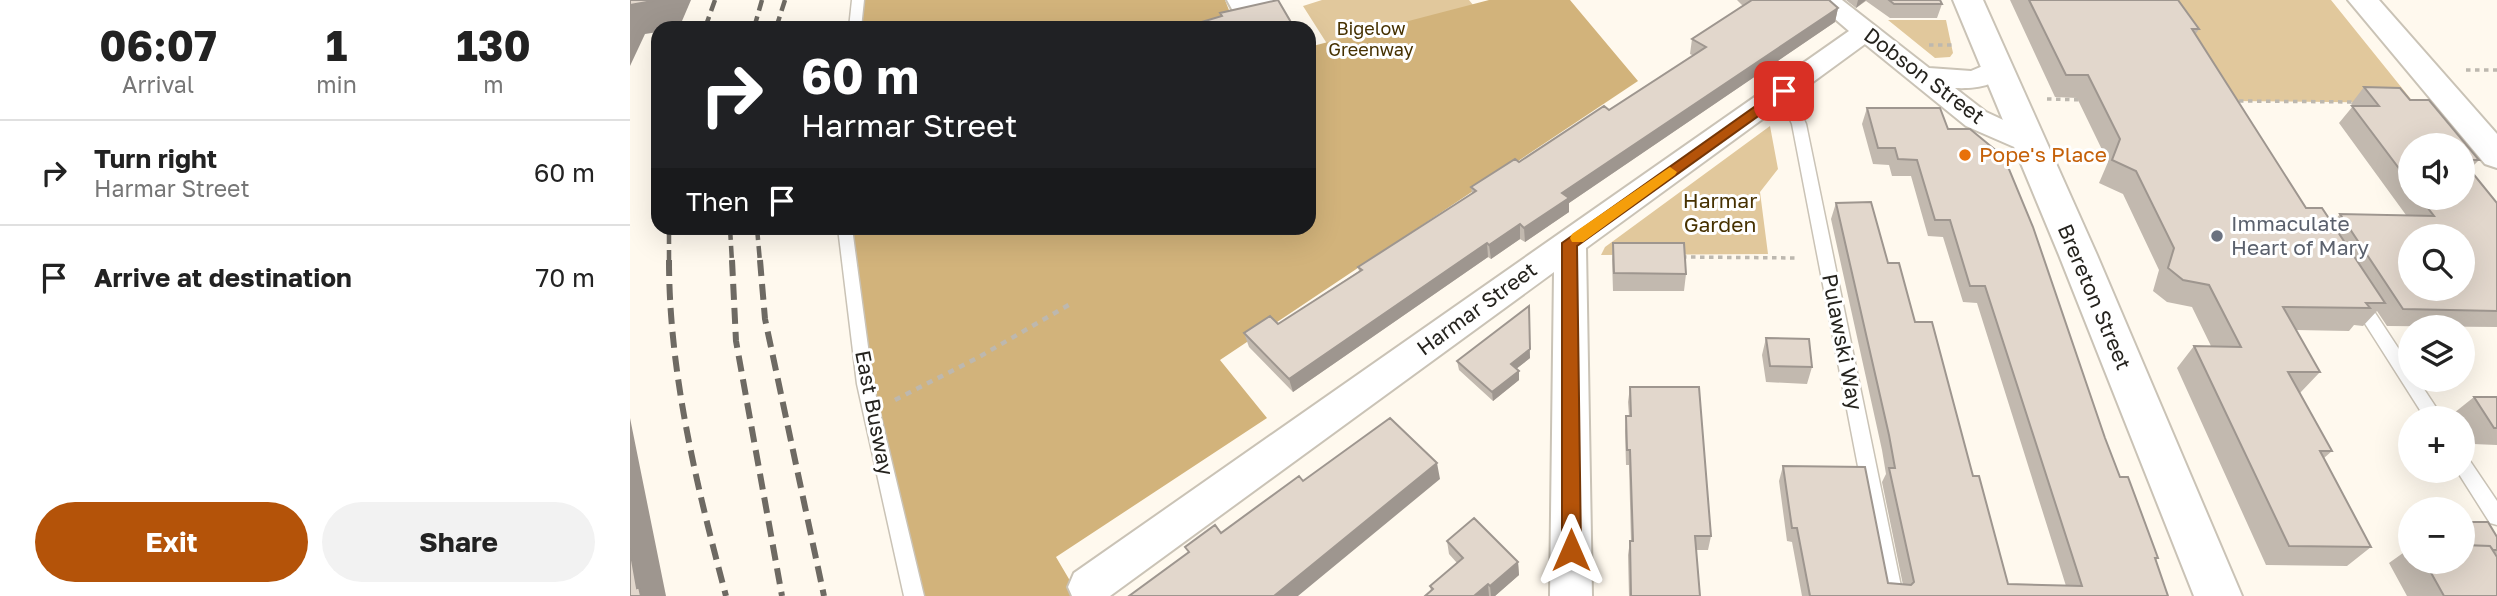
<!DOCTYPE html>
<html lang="en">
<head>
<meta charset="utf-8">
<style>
  body { margin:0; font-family:"Golos Text",sans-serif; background:#f2f2f2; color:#222; height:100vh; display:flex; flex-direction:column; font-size:26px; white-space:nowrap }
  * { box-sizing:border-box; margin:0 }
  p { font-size:23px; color:#767676 }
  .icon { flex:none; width:38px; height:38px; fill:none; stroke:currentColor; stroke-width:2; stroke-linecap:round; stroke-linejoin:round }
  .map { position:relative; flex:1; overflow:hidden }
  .drawer { display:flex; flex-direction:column; background:#fff; width:630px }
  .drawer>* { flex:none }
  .banner { position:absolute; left:21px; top:21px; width:665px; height:214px; border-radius:21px; box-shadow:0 7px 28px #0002; background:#202124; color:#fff; overflow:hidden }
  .controls { position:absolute; left:1768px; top:133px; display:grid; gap:14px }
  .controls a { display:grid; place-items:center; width:77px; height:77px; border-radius:50%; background:#fff; box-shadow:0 7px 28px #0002; font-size:35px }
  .pin { position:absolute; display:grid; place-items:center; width:60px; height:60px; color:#fff; margin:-30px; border-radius:14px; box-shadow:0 4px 10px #0006 }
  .me { position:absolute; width:77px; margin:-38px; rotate:0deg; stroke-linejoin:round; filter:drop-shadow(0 0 5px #0008) }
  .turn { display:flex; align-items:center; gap:24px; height:147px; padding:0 35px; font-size:32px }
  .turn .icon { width:91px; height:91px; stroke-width:2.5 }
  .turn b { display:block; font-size:49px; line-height:60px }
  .then { display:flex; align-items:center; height:66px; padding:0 35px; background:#0003; gap:14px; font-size:26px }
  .eta { display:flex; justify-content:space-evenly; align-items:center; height:119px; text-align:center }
  .eta b { font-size:42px; font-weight:700; line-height:49px }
  .button { display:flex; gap:14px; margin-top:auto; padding:14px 35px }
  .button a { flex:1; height:80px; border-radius:42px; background:#b45309; color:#fff; font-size:28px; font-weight:700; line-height:80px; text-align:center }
  .button a+a { background:#f2f2f2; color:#222 }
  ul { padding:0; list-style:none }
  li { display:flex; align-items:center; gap:21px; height:105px; padding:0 35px; border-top:2px solid #e0e0e0 }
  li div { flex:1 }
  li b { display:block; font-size:26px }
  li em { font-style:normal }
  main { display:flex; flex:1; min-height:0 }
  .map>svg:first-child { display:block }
</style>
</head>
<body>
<main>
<section class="drawer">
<div class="eta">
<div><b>06:07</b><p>Arrival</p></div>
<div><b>1</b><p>min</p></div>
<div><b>130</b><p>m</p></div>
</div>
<ul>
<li><svg class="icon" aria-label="right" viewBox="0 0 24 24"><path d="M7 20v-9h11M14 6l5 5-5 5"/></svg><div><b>Turn right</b><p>Harmar Street</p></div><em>60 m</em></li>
<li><svg class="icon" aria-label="arrive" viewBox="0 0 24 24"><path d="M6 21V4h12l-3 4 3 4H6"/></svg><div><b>Arrive at destination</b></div><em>70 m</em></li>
</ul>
<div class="button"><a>Exit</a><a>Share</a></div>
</section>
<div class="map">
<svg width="1867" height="596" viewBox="0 0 1867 596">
  <rect width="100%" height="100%" fill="#fff9ee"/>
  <path fill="#e1c89c" d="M692,0H839L879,49L722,83L673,6Z
    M1537,0H1701L1784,103L1601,101Z
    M1258,20H1316L1323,53L1320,57L1305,58Z
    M1140,126L1148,169L1130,192L1138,254L971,255L975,247Z"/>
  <path fill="#d2b37b" d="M229,0H595L606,28H225Z
    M859,0H940L1008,81L590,360L637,418L426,557L449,596H284L235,384L215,228H679V47Z"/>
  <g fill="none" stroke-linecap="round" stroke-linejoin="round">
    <g stroke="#cac3b6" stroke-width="3">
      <path id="lane" d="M222,0H234L231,28H219Z
        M1154,87L1161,91L1176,124L1273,596H1253L1162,124L1147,91Z
        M208,228H222L243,384L294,596H274L227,384Z
        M1728,294L1734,296L1780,366V380H1788L1813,418H1795L1720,300L1722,296Z
        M1832,455L1838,458L1867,501V525L1860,523L1827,471H1832Z"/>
    </g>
    <g stroke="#cac3b6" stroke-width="4">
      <path id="street" d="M597,0H646C638,11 615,14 603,11Z
        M1183,0H1212L1299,68L1341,71L1367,60L1377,62L1380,68C1369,86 1345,89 1325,88L1356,112L1408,136L1413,143L1408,150L1398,153L1336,126L1235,44L956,248L962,596H920L924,272L480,596H442L438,587L444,573L1219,31Z"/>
    </g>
    <g stroke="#cac3b6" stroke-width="4">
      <path id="secondary" d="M1323,0H1353L1467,255L1612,596H1564L1429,255Z
        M1718,0H1749L1867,134V168L1855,164Z"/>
    </g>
    <path stroke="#bdb8af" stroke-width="3.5" stroke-dasharray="4.5 4.5" stroke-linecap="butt" d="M1299,45H1322
      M1836,70H1867
      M1417,99L1454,100
      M1609,101L1727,102
      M1052,257L1169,258"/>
    <path stroke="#bdb8af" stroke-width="4.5" stroke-dasharray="6 6" stroke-linecap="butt" d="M265,400L349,357L442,303"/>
    <use href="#lane" fill="#fff" fill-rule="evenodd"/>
    <use href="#street" fill="#fff" fill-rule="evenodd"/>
    <use href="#secondary" fill="#fff" fill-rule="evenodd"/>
    <path stroke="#6e6a63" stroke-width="4.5" stroke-dasharray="12 6" stroke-linecap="butt" d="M75,28L85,0
      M124,28L132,0
      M146,28L155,0
      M100,228L102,262
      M127,228L130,262
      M39,262V228"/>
    <path stroke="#6e6a63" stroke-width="6" stroke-dasharray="16 8" stroke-linecap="butt" d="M39,260C39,374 67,487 96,596
      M102,260L106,341L152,596
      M130,260L135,319L194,596"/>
  </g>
  <path fill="#c2b9af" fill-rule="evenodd" d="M1107,0H1199L1208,8L1205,22L939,203V212L895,242L890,239L861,259L858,257L663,392L619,347L614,333L648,324L729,271L728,267L842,194L841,187L889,162L979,110L1064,56L1060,54L1062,39L1113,6Z
    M1216,0H1310L1312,4L1307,18H1260L1236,1L1226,8Z
    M1380,0H1548L1569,29L1565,35L1676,208L1702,224L1710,214L1776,215L1709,123L1723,106L1721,104L1734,87L1780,100L1849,160L1840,169L1867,203V327L1757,326L1747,311L1733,326L1724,325L1719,331L1666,330L1690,372L1670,393L1702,451L1694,458L1741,547L1717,566L1636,565L1547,368L1564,346H1581L1562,307L1537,302L1523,291L1529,270L1493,194L1469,183L1478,162L1447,98L1425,97ZM1780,145L1832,198H1780Z
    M1237,108L1318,129L1475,438L1490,477L1528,558L1526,560L1538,596H1172L1162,542L1157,541L1149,481L1153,466L1258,583L1273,585L1252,482L1256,474L1252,450L1201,219L1206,203L1258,263L1285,322L1343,476L1378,584L1436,586L1347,303L1333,302L1313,237L1298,236L1281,176H1262L1259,165L1243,164L1232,124Z
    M983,243L1056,274L1054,291H983L982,260Z
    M1136,338L1182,367L1177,384L1136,382L1132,355Z
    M900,358L886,369L889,380L863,401L829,370L827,361Z
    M1000,387L1081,536L1078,550H1066L1070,596H999L998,555L1000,541H1001L999,465H996L995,431L996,416H999L998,402Z
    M1844,397H1867V445L1843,444L1832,427V418H1827L1824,413Z
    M1832,522L1867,537V596H1777L1759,563L1780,548V562H1832Z
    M817,541L888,562L889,575L865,596H794L801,591L800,586L827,563L819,554Z"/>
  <path fill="#9e968f" d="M28,0H61L49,28H28V32L15,34L0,66V5Z
    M1228,0H1236L1226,8Z
    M1208,8L1205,22L939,203V212L895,242L894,228L932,193Z
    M662,24L663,28H649Z
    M890,224V239L861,259L859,245Z
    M857,243L858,257L663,392L659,379Z
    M899,306L900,358L881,373V364Z
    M889,371V380L863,401L862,392Z
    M0,418L36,596H11L7,588L0,549Z
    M807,463L810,479L668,596H644Z
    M888,562L889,575L865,596H861L860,586Z
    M858,584L859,596H844Z"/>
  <path fill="#e2d7cc" stroke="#9e968f" stroke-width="2" fill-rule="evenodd" d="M0,0H28L0,5Z
    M648,0L662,24L649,28H566L565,24L592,16L590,13Z
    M1122,0H1199L1208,8L932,193L939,198L894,228L890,224L859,245L857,243L659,379L614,333L640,316L648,324L732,270L728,267L846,191L841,187L885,159L889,162L974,106L979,110L1076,47L1062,39Z
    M1259,0H1310L1312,4H1264Z
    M1399,0H1548L1569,29H1562L1676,208H1692L1755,303H1736L1740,308L1653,307L1690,372H1658L1702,451H1690L1741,547L1659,546L1564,346L1611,347L1579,285L1553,280L1538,268L1544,248L1506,171L1482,160L1490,139L1458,75H1436Z
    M1734,87L1770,88L1780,100H1799L1849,160H1832V145H1780V183L1722,106H1749Z
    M1237,108H1310L1318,129H1340L1374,157L1403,227L1475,438L1490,477H1498L1528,558H1525L1538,596H1180L1167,528H1162L1153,466L1235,467L1258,583L1281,585L1284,582L1259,468H1265L1259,435L1206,203L1241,202L1258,263H1269L1285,322H1302L1343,476H1349L1378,584L1452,586L1355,286H1340L1320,220H1305L1287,160L1268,159L1265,148H1248Z
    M1832,160L1867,203V311L1773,309L1710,214L1804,216L1790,198H1832ZM1780,236H1832V289H1780Z
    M983,243H1054L1056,274L984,273Z
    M899,306L900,349L881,364L889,371L862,392L827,361Z
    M1136,338L1179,339L1182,367L1140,366Z
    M1000,387H1069L1081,536H1065L1070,596H1001L1000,541H1003L1000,450H997L996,416H1001Z
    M1844,397H1867V428H1864Z
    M760,418L807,463L644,596H499L559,552L555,547L585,525L591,533L669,476L673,481Z
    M844,518L888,562L860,586L858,584L844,596H795L803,589L800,586L833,558L817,541Z
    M1832,522H1858L1867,537V550H1863L1860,546L1835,545L1832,540Z
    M1832,545L1860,546L1867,557V596H1814L1795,562H1832Z
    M0,549L7,588L9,587L11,596H0Z"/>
  <path fill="#b45309" stroke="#753606" stroke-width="2" d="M1154,86L1159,88V94L947,246L951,550L948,556L941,559L934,556L932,550V243Z"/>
  <path fill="#f59e0b" d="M1040,167L1047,172L1045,175L953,242H942L940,238L942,234Z"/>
  <circle fill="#e8710a" stroke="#fff" stroke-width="2.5" cx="1335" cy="155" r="7"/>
  <circle fill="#6b7280" stroke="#fff" stroke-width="2.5" cx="1587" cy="236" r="7"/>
  <g text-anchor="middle" stroke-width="6" stroke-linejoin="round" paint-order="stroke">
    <g font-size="18" fill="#463101" stroke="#fff">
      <text x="741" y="35">Bigelow<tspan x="741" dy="21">Greenway</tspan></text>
    </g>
    <g font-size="21" fill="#25231e" stroke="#fff">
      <text transform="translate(1294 76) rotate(37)" y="7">Dobson Street</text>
      <text transform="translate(1464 297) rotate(67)" y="7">Brereton Street</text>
      <text transform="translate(847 309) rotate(-36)" y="7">Harmar Street</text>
      <text transform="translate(1212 342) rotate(79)" y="7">Pulawski Way</text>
      <text transform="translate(244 413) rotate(79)" y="7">East Busway</text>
    </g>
    <g font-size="21" fill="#c56008" stroke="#fff" text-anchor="start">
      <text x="1349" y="162">Pope's Place</text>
    </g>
    <g font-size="21" fill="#463101" stroke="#fff">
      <text x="1090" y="208">Harmar<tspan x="1090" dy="24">Garden</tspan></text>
    </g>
    <g font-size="21" fill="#5b616d" stroke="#fff" text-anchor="start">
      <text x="1601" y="231">Immaculate<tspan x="1601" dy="24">Heart of Mary</tspan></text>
    </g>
  </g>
</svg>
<div class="controls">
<a><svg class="icon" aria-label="sound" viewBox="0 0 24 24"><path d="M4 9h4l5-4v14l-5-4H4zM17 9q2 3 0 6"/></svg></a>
<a><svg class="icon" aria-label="search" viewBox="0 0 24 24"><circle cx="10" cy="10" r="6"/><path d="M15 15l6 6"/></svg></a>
<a><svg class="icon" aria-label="layers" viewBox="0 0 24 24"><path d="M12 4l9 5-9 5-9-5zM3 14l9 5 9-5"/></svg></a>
<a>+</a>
<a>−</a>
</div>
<div class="pin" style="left:1154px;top:91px;background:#d93025"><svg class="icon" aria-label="arrive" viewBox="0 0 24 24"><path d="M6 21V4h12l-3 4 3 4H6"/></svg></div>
<svg class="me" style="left:941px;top:550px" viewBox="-20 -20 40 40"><path d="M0-17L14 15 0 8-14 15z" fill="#b45309" stroke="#fff" stroke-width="4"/></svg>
<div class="banner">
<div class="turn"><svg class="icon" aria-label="right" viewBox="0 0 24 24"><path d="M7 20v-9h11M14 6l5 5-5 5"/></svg><div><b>60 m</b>Harmar Street</div></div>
<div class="then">Then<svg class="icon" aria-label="arrive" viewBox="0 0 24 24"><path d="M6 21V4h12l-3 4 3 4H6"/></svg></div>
</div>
</div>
</main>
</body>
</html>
